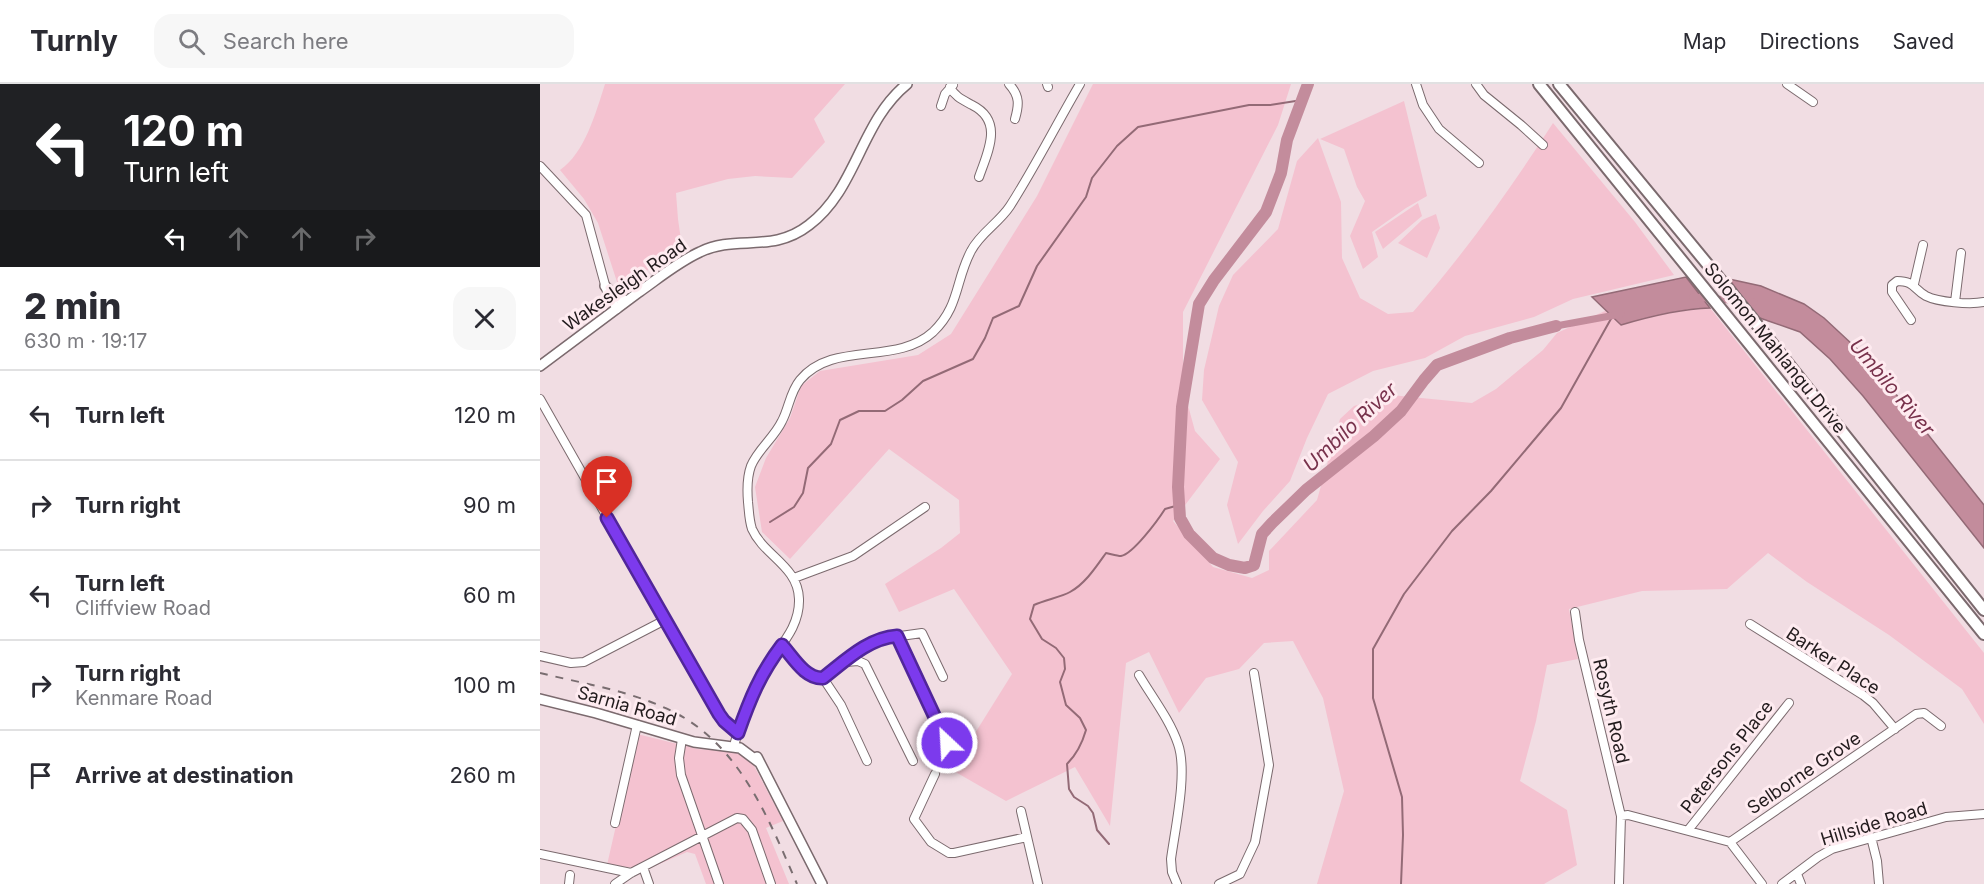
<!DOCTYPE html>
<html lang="en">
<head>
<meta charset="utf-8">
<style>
  body { margin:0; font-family:Inter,sans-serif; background:#f7f7f7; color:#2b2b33; height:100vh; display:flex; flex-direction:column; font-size:22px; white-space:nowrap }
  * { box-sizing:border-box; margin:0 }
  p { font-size:20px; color:#7c7c81 }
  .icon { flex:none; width:33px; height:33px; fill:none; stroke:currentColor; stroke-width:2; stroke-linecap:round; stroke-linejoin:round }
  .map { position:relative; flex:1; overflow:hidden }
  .panel { display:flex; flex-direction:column; background:#fff; width:540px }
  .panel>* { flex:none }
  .banner { background:#202124; color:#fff; overflow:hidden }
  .pin { position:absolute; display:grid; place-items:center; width:51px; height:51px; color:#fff; margin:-62px -26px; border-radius:50% 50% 50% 0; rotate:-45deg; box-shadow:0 0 6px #0007 }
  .pin .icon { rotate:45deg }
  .me { position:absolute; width:66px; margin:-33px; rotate:335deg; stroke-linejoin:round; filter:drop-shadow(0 0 4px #0008) }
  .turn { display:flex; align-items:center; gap:21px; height:126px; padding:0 24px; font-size:27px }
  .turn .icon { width:78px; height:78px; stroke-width:2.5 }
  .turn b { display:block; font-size:42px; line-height:51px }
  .lanes { display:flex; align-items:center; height:57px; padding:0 24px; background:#0003; justify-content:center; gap:30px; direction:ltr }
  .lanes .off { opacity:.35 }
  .round { display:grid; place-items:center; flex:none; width:63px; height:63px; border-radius:18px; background:#f7f7f7 }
  .headline { display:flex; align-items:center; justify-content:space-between; height:102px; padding:0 24px }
  h1 { font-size:36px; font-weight:800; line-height:45px }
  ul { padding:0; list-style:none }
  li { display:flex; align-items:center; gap:18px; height:90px; padding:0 24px; border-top:2px solid #e1e1e2 }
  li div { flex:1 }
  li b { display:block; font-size:22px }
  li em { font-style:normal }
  header { display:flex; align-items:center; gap:36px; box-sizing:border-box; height:84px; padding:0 30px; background:#fff; border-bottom:2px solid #e1e1e2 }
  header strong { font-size:28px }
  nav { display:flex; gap:33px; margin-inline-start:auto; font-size:21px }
  .search { width:420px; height:54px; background:#f7f7f7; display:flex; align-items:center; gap:15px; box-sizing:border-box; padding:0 21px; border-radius:18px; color:#7c7c81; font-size:22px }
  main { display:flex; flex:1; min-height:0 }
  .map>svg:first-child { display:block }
</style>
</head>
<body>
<header>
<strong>Turnly</strong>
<div class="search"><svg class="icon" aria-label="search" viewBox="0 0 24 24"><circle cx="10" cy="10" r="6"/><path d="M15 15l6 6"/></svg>Search here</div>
<nav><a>Map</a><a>Directions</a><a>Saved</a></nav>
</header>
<main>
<section class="panel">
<div class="banner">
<div class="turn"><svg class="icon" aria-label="left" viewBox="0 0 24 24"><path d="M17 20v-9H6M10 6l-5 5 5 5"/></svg><div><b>120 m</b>Turn left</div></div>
<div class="lanes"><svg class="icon" aria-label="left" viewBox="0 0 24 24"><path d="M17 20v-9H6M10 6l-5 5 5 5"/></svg><svg class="icon off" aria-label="ahead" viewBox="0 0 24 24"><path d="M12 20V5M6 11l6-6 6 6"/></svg><svg class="icon off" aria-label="ahead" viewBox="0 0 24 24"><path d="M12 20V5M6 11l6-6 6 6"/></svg><svg class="icon off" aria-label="right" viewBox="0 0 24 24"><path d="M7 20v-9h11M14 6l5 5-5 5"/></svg></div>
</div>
<div class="headline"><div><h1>2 min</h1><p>630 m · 19:17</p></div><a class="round"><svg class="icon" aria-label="close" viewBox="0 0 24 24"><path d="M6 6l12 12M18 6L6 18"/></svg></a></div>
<ul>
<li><svg class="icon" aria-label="left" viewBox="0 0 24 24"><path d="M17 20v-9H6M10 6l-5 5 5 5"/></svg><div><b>Turn left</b></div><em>120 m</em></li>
<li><svg class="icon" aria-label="right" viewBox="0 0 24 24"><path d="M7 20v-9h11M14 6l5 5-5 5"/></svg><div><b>Turn right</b></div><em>90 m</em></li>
<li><svg class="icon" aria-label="left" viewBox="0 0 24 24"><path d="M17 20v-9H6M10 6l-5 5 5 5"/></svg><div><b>Turn left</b><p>Cliffview Road</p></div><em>60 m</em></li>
<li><svg class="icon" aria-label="right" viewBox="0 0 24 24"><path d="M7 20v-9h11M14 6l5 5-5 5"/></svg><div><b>Turn right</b><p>Kenmare Road</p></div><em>100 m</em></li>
<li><svg class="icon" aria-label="arrive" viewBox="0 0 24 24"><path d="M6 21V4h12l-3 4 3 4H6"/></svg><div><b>Arrive at destination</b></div><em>260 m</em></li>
</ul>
</section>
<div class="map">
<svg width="1444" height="800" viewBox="0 0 1444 800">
  <rect width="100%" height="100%" fill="#f1dde3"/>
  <path fill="#f4c2d0" d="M65,0H305L274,35L285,58L252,94L215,92L188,95L136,109L138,135L142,163L87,200L78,201L58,139L44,115L20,86C45,69 56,28 65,0Z
    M553,0H751L738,41L643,228V303L655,347L680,375L633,437L673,483L712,494L729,486V467L777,416L800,335L814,322L851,311L932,319L956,305L1003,266L1017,249L1067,226L1082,240L1120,229L1170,224L1444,569V640L1422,605L1349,551L1267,498L1228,469L1187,505L1102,507L1029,525L1038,575L1007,581L996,637L980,697L1027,726L1037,781L1004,800H777L804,707L783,614L753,557L724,559L699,585L666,594L639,629L609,568L586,579L570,742L535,683L466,717L412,686L472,590L414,505L359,528L345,500L401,464L420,449L419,416L349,365L250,475L222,448L215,403L226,374L250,334L261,302L280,287L378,271L411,250L497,112Z
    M864,17L887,112L866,124L832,148L838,173L823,185L810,152L825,117L817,103L804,65L780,55Z
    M1013,39L1095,138L1134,191L1033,215L994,233L925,252L885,274L833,287L788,310L767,354L750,397L723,427L698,460L687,421L698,378L662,316L664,286L679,222L693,191L738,145L757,77L778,54L801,118L802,174L820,214L848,230L873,228C925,169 971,104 1013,39Z
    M878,119L882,132L843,165L835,148Z
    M896,130L900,144L887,174L858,159L882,136Z
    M97,650L158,665L200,668L212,678L243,737L226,744L249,800H166L155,770L147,768L108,785L67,781Z"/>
  <path fill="#c38c9c" stroke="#936a76" stroke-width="1.5" d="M1146,193L1170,224C1139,225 1111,232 1081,241L1052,213Z
    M1189,195L1221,202L1264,220L1284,234L1328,275L1444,421V464L1323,312L1290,275L1260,248L1217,233Z"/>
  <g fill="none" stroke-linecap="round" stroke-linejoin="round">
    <path stroke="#936a76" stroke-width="2" d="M230,438L254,423L263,409L268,384L291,360L300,336L319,327H345L362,316L383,297L433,275L445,254L453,234L479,222L497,182L546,113L552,94L577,62L598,43L709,21H730L762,16
      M569,760L557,746L553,729L548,722L534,713L529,705L527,680C537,670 542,660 546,646L540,634L526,621L520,598L525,585L524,574L516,564L502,555L490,535L494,521C505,516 521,513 530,508C545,500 556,483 566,469C571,470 577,472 581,472C593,470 618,436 625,425L639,421
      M861,800L863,751L862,713L833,614V565L864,510L912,447L951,407L1021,324L1072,233"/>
    <path stroke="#c38c9c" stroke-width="7" d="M1153,213L1214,218
      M1016,242L1081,230"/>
    <path stroke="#c38c9c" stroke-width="12" d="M768,0L747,56L741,89L726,128L674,196L659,220L642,323L638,403L640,434L649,450L673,474L689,481L705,484L714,481L722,450L732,439L766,406L834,352L861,327L884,296L897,281L970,254L1016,242"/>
    <g stroke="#7b6a6e" stroke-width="10">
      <path id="minor" d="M469,0C480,12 479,21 475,35
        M507,0L508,3
        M876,0L883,21L899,45L939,79
        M936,0L944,11L981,41L1003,61
        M1247,0L1273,18
        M410,3C415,13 423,16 432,21C464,37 448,67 439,93
        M401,22L405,10L413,1
        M0,82L46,131L67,208L77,225
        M1374,200L1383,161
        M1415,218L1421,169
        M1371,236L1352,208V201L1357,197C1375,197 1373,205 1386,212C1398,218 1430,221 1444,218
        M0,315L179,630L184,637L198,649
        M254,494L313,472L385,423
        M1035,528L1039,556L1081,732
        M1210,540L1323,611L1333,619L1355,645
        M357,551L407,659
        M242,561C253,573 265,595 283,594L329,560L339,555L382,549L403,593
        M0,572L31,579L44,578L125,536
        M306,578L318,577L325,580L373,677
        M599,591C612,613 630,636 638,660C648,688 635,745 631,775L632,788L637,800
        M283,594L301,621L327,677
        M142,655L139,674L141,691L179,800
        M194,662C200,638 209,612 222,590C236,565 260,546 259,515C258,482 224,472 212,445C209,436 209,427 208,418C207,406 207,393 211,382C218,365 234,354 242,337C249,324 250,308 260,296C293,256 356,282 393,248C420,222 415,197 431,167C440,149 459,139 470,122C495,83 516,41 540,0
        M395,690L374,735L391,758L409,769H414L487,753
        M481,727L498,800
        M75,739L97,641
        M1149,745L1249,619
        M1331,753L1337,777L1339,800
        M1190,758L1376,630L1384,629L1401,642
        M0,770L91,789
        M103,783L109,800
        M1257,790L1261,800
        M29,800L30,791
        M75,800L91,789L197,734L203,735L212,746L231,800
        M679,800L700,790L715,758L729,681L714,589
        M1079,800L1081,732L1088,731L1190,758L1222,800
        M1242,800L1278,773L1292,765L1406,733L1444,730"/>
    </g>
    <g stroke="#7b6a6e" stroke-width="12">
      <path id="major" d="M65,202L76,213L87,217
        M0,282C33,257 66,233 99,208C119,194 138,178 160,168C196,150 232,170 269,141C317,105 320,38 367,0
        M0,615L56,629L154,658L200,664L220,679
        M217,673L282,800"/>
    </g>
    <g stroke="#7b6a6e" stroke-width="14">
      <path id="highway" d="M999,0L1444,550
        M1019,0L1211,233L1444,526"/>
    </g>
    <use href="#minor" stroke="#fff" stroke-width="8"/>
    <use href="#major" stroke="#fff" stroke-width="9"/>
    <use href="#highway" stroke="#fff" stroke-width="10"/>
    <path stroke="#796d70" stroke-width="2" stroke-dasharray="8 8" stroke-linecap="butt" d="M0,589C41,599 85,606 123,623C197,654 227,731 257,800"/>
  </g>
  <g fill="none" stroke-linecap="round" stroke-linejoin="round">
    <g stroke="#51269a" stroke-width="15">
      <path id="route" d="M67,434L179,630L184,637L198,649C210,615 220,590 242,561C253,573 265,595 283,594C305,577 328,554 357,552L407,659"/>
    </g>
    <use href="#route" stroke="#7c3aed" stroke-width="10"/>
  </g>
  <g text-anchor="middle" stroke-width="6" stroke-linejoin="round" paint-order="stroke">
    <g font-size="18" fill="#221b1d" stroke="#feebf0">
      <text transform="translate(85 201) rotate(-35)" y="6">Wakesleigh Road</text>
      <text transform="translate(1235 264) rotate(51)" y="6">Solomon Mahlangu Drive</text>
      <text transform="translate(1293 577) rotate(33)" y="6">Barker Place</text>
      <text transform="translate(87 622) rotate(16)" y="6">Sarnia Road</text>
      <text transform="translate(1071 627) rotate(77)" y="6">Rosyth Road</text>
      <text transform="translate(1187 673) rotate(-52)" y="6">Petersons Place</text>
      <text transform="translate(1264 689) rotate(-34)" y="6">Selborne Grove</text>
      <text transform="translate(1334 740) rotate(-17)" y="6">Hillside Road</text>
    </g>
    <g font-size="20" font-style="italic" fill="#78324c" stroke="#feebf0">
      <text transform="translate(1352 303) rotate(50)" y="7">Umbilo River</text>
      <text transform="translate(810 343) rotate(-43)" y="7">Umbilo River</text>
    </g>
  </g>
</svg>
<div class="pin" style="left:67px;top:434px;background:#d93025"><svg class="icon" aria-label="arrive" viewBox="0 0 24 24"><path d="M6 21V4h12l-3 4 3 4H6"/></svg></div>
<svg class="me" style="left:407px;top:659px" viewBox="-20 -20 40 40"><circle r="17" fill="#7c3aed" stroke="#fff" stroke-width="3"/><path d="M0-11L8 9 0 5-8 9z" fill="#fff"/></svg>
</div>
</main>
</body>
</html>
